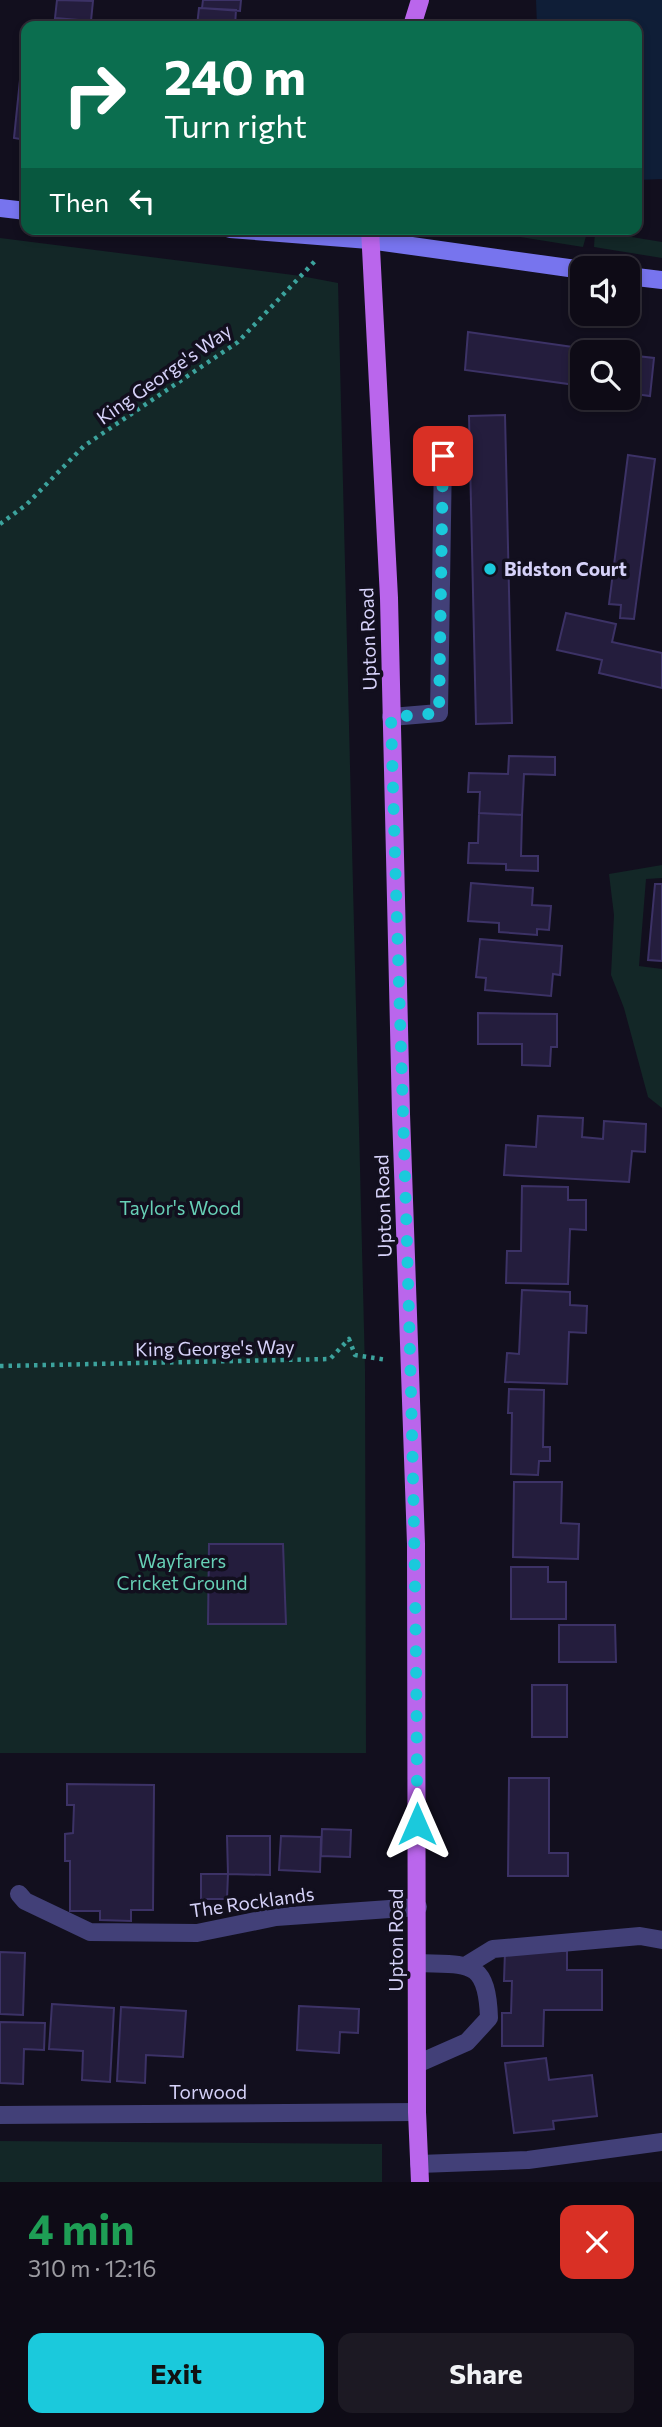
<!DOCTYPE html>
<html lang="en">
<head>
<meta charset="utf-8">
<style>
  body { margin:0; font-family:Commissioner,sans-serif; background:#1c1923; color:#f1f3f6; height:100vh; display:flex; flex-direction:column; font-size:26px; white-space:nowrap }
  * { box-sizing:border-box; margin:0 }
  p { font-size:23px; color:#9b9ba1 }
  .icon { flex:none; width:38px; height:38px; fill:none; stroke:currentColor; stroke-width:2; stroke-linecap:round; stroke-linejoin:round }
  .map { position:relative; height:2182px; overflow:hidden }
  .details { display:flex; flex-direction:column; background:#0e0b16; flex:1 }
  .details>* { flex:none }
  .guide { position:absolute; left:21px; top:21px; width:621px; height:214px; border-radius:14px; box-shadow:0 4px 10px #0003,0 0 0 2px #2e2b35; background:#0b6e4f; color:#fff; overflow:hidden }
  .tools { position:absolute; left:570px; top:256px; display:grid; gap:14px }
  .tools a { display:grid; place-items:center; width:70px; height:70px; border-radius:14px; background:#0e0b16; box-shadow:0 4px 10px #0003,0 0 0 2px #2e2b35; font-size:35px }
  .pin { position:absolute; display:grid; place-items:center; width:60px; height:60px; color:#fff; margin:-30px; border-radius:14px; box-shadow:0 4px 10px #0006 }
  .me { position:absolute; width:77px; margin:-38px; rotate:0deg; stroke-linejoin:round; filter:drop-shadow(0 0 5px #0008) }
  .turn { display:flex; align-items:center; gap:24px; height:147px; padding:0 28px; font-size:32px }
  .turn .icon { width:91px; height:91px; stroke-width:2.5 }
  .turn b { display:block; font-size:49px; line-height:60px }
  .then { display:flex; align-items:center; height:66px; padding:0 28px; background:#0003; gap:14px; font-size:26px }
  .round { display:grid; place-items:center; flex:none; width:74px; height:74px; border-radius:14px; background:#1c1923 }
  .headline { display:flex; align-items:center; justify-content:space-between; height:119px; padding:0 28px }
  h1 { font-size:42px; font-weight:700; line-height:52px; color:#1e9e55 }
  .action { display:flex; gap:14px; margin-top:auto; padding:14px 28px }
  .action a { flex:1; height:80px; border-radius:14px; background:#1bc9dc; color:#111; font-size:28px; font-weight:700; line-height:80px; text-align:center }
  .action a+a { background:#1c1923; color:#f1f3f6 }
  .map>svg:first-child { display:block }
</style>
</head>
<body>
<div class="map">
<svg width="662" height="2182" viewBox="0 0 662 2182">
  <rect width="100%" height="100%" fill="#120f1e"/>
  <path fill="#132727" d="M502,229H535L586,236L583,247L502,234Z
    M595,231L662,242V258L594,247Z
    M0,238L301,276L338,283L365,1369L366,1753H0Z
    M662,865V878L646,879L639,966L662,969V1108L648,1097L624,1008L611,975L614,915L609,874Z
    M0,2141L382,2144V2182H0Z"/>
  <path fill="#0f1e37" d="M536,0H662V179L637,180V26H537Z"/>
  <path fill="#241d3d" stroke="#3c3266" stroke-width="2" d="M57,0L93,1L91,21L55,18Z
    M203,0H241L240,11L202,8Z
    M199,8L236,10L235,26H197Z
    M20,80L26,81V140L14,138Z
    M468,332L608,352H583V386L465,370Z
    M628,355L654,358L650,396L628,393Z
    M505,415L512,723L476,724L469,416Z
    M628,455L655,459L634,619L620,618L621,605L609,604Z
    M566,613L616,624L612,642L662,653V688L599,673L602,660L557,650Z
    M509,756L555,757V775L524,774L522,815L479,813L480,792H468L469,773L508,774Z
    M479,813L522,815L521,856H538V871L506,870V864L468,863L469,843H478Z
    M471,883L533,888L532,905L551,906L549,930L537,929V935L499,932V923L468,921Z
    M655,884H662V961L648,960Z
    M480,939L562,946L560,975L553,974L551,996L485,990L486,978L476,977Z
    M478,1013L557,1014V1047H551L550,1066L522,1065V1044H478Z
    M538,1116L583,1118L582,1137L603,1139L604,1121L646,1124L645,1152L632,1151L629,1182L504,1175L506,1145L536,1147Z
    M522,1186L568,1187V1200H586V1230L570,1229L568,1284L506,1283L507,1251H521Z
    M522,1290L570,1292V1305L587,1306L586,1333L569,1332L567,1384L505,1382L507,1353L519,1354Z
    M509,1389L544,1390L543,1447H550V1461H539L538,1475L511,1474L512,1413H508Z
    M514,1482H562L561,1523L579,1524L578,1559L513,1557Z
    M209,1544H283L286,1624H208Z
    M511,1567H548V1582H566V1619H511Z
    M559,1625H615L616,1662H559Z
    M532,1685H567V1737H532Z
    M509,1778H549V1853H568V1876H508Z
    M67,1784L154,1785L153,1910H131V1921L100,1920V1911H70V1861H65V1834L73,1833L74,1805H67Z
    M322,1829L351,1830L350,1857L321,1856Z
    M227,1836H270V1875L228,1874Z
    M281,1836L321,1837L320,1872L279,1870Z
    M201,1874H228L227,1899H201Z
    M505,1951H567V1970H602V2010H544L543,2046H502V2013H511L512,1981H504Z
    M0,1952L25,1953L23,2015L0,2014Z
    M52,2004L114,2008L110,2082L82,2080L83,2051L49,2049Z
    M299,2006L359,2009L358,2033L340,2032L339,2053L297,2050Z
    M121,2007L186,2011L183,2057L146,2055L145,2083L117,2081Z
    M0,2022L45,2023L44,2050L24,2049L23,2084L0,2083Z
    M546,2058L549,2080L592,2075L597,2116L553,2121L554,2129L514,2133L505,2063Z"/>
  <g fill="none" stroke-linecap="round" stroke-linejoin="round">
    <path stroke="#3ca39d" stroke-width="4.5" stroke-dasharray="3.5 5" stroke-linecap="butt" d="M0,524L26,505L84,446L238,342L316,260
      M0,1366L330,1359L349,1339L355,1355L387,1360"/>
    <path stroke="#424078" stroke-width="18" d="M467,1965L493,1949L640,1936L662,1940
      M417,2064L467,2042L489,2018C487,1958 468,1965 418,1963
      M419,2164L528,2160L662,2142"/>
    <path stroke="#424078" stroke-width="18" d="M391,717L439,713L443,456
      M19,1894L25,1901L90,1932L197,1933L276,1917L418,1907
      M0,2115L417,2112"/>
    <path stroke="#7774ee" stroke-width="18" d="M0,208L26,211
      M230,229L369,240L583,270
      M628,276L662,280"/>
    <path stroke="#ba66ec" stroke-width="18" d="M412,26L420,0
      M370,229L389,598L401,1114L416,1544L417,2112L420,2182"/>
  </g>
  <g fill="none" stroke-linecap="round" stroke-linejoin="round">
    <path stroke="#1bc9dc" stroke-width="12" stroke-dasharray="0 21.6" d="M417,1824C417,1455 401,1086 391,717L439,713L443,456"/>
  </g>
  <circle fill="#1bc9dc" stroke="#120f1e" stroke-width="2.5" cx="490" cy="569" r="7"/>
  <g text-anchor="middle" stroke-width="7" stroke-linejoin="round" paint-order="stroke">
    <g font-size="19" fill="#d6d2f9" stroke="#120f1e">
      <text transform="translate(164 374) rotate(-35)" y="7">King George's Way</text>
      <text transform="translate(368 639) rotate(-92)" y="7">Upton Road</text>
      <text transform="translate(383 1206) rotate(-92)" y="7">Upton Road</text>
      <text transform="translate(215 1348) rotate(-1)" y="7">King George's Way</text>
      <text transform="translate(252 1902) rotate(-8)" y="7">The Rocklands</text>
      <text transform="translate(396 1940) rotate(-90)" y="7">Upton Road</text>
      <text x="208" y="2099">Torwood</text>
    </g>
    <g font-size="19" font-weight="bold" fill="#d6d2f9" stroke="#120f1e" text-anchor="start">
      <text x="504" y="576">Bidston Court</text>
    </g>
    <g font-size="19" fill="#67d0b6" stroke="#120f1e">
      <text x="180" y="1215">Taylor's Wood</text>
      <text x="182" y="1568">Wayfarers<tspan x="182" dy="22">Cricket Ground</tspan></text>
    </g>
  </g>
</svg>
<div class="tools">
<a><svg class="icon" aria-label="sound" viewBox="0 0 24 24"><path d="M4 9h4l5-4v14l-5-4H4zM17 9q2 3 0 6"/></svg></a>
<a><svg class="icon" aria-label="search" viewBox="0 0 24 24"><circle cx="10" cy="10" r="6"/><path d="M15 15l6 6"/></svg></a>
</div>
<div class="pin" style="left:443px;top:456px;background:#d93025"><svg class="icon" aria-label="arrive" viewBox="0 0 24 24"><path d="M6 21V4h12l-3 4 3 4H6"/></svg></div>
<svg class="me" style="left:417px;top:1824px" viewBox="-20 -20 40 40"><path d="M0-17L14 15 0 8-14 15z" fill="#1bc9dc" stroke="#fff" stroke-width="4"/></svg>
<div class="guide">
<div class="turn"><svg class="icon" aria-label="right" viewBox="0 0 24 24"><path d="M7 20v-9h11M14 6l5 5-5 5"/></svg><div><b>240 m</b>Turn right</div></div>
<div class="then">Then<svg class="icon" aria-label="left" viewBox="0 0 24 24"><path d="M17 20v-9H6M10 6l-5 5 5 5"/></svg></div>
</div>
</div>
<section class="details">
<div class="headline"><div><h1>4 min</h1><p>310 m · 12:16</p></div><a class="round" style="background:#d93025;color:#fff"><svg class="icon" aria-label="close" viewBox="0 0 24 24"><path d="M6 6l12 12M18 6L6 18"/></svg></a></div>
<div class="action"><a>Exit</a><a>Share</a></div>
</section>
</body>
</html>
